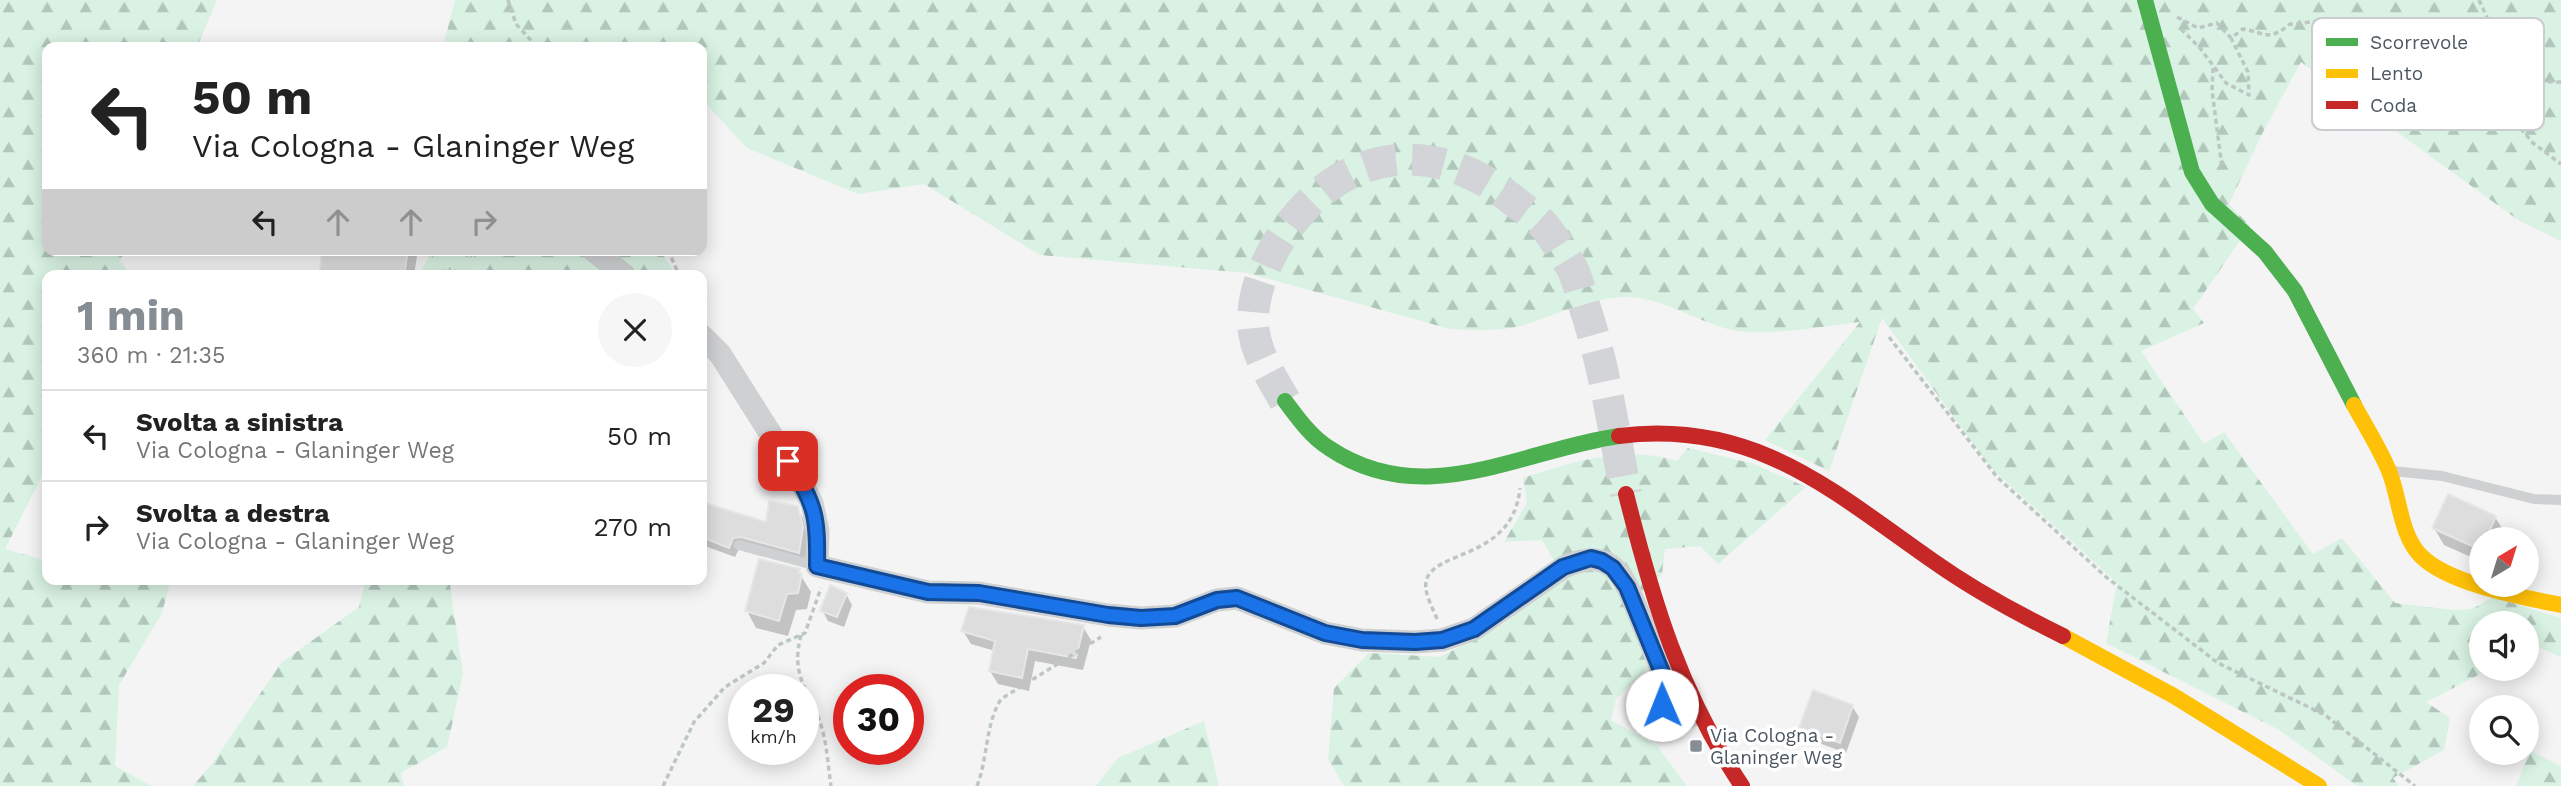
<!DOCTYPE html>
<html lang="it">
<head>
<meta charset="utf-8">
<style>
  body { margin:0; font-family:"Work Sans",sans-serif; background:#f6f6f6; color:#222; height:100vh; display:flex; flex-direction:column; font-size:26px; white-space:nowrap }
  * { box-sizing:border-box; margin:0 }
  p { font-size:23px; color:#767676 }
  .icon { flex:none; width:38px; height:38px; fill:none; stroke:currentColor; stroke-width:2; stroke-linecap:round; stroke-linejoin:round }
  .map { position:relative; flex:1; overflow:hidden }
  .drawer { position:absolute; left:42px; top:270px; width:665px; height:315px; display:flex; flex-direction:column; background:#fff; border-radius:14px; box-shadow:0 4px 18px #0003 }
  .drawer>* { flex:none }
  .top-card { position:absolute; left:42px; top:42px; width:665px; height:214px; border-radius:14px; box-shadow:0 4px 18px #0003; background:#fff; color:#222; overflow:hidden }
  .needle { width:46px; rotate:38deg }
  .buttons { position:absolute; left:2469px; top:527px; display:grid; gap:14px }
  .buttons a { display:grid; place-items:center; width:70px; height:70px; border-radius:50%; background:#fff; box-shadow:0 4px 18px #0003; font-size:35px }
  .speed { position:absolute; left:728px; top:674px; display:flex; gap:14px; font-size:35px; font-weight:700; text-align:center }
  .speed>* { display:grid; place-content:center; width:91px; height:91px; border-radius:50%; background:#fff; box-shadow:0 4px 18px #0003; line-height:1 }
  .speed small { font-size:18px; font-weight:400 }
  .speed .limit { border:10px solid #d22; background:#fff; color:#111 }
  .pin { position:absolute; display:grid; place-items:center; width:60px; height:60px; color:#fff; margin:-30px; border-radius:14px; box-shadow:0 4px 10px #0006 }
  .me { position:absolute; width:77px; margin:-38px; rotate:359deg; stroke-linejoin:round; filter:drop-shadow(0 0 5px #0008) }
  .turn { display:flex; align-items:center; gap:24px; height:147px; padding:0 35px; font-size:32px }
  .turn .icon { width:91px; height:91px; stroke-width:2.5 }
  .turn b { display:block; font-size:49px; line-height:60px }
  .lanes { display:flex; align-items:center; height:66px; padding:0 35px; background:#0003; justify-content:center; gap:35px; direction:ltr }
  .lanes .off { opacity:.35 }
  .round { display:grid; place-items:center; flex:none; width:74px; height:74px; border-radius:37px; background:#f6f6f6 }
  .summary { display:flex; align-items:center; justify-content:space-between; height:119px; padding:0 35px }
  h1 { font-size:42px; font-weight:700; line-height:52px; color:#868d94 }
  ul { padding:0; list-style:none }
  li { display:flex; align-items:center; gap:21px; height:91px; padding:0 35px; border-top:2px solid #e0e0e0 }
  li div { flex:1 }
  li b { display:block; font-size:26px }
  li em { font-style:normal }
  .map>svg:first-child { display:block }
</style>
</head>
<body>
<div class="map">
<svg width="2561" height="786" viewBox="0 0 2561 786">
  <defs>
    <pattern id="grass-tufts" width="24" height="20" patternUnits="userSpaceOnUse" patternTransform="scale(1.75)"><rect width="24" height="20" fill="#d9f2e3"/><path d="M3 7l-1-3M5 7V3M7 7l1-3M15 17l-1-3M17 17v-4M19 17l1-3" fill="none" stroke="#b2c7bb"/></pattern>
    <pattern id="forest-firs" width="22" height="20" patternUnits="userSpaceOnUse" patternTransform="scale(1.75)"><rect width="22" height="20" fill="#d9f2e3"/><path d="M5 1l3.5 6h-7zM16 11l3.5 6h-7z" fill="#b2c7bb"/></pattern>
  </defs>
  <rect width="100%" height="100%" fill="#f4f4f4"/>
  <path fill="url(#grass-tufts)" d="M433,250H479L478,275H419Z"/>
  <path fill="url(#forest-firs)" d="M0,0H217L197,47H47V250H125L120,261L131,275H47V466L5,549L47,561V579H171L162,613L119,685L115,766L152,786H0Z
    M455,0H2561V241L2518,220L2301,62L2262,134L2229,204L2250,226L2193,309L2204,323L2141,351L2204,444L2224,432L2313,554L2342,538L2395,603L2453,610L2472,609L2493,597L2561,618V657L2535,646L2527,650V623H2482V668L2490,669L2426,702L2450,718L2444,750L2393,778L2399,786H2357L2279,730L2106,643L2117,583L1990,467L1882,318L1829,471L1765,440L1860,322C1822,326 1764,338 1728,329C1694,320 1661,297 1626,297C1590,298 1558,314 1524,325C1500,332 1474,330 1450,329L1247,273L1040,255L924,184L858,194L747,148L707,105L702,103V47H443Z
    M479,250H660L676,275H478Z
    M1688,448L1754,464L1806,487L1718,564L1700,546L1665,549L1662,574L1626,607L1648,668L1616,699L1611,720L1657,746L1687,786H1344L1328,759L1334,688L1369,653L1440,657L1503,624L1563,576L1542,540L1504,542L1527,503L1523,478C1572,462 1626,445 1677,461Z
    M366,579H449L463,674L447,747L401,773L404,786H193L212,764L281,663L359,607Z
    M1204,721L1219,786H1096L1118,758Z
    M2530,751L2561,766V786H2516Z"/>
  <path fill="#0003" d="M371,250H418L414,275H324L322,271Z
    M702,504L767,525L796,507L803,518L808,539L805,563L739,549L735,557L702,545Z
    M2495,517L2505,533L2502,539H2482V562L2444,545L2434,528Z
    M798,571L811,592L807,609L796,610L788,636L756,628L747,611Z
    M846,594L852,605L844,627L828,621L822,610Z
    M1083,627L1091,640L1083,670L1035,661L1029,691L998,684L990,671L995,651L971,644L963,631Z
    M1852,706L1859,717L1846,753L1808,739L1801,728Z"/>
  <path fill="#ddddde" stroke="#e5e6e7" stroke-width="2" d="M322,250H408L404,275H337L320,271Z
    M2448,494L2496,516L2486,539H2482L2481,550L2432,528Z
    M769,501L798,506L803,527L799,553L741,537L733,538L729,548L702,537V502L766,522Z
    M759,559L800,569L799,573L802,574L798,593L787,594L779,621L745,611Z
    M830,585L847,593L837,617L820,611Z
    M969,607L1084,625L1076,658L1028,649L1022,678L989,671L995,641L961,631Z
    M1813,690L1853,705L1840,743L1799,728Z"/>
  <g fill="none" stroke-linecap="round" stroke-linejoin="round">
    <path stroke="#d2d4d7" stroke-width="32" stroke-dasharray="32 16" stroke-linecap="butt" d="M1285,401C1271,376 1252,349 1253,318C1254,286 1270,251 1289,226C1348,146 1438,139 1514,201C1524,209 1538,218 1546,228C1555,240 1564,255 1572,268C1578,280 1581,295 1585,308C1605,368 1614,432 1626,494"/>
    <path stroke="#bcc7c4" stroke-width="3.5" stroke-dasharray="5 3.5" stroke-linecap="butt" d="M508,0L516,24L537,47
      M2479,0L2492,28L2516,123L2533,143L2561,164
      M2177,17L2198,28L2217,23L2231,38
      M2181,29L2200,48L2226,83L2249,95L2248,72L2231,38L2243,29C2266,33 2268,42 2290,24C2300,25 2312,20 2321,22C2351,30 2378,55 2405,71C2440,92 2477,112 2516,123
      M2360,41L2415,49L2507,88
      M2213,68L2212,90L2222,168
      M2507,88L2520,81L2561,82
      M668,250L679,275
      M1889,337L1997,477L2106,577L2218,663L2325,715L2415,786
      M1437,619C1433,608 1424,594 1426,582C1432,549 1513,561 1520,488
      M801,635C790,677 809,689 821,725C827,744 828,766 831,786
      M663,786L694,722L725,687L764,663L778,645L805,633L821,588
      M977,786C988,758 985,725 1001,699L1101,637"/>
    <path stroke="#ced0d2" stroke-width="10" d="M2392,471L2442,476L2534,499L2561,500
      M739,545L817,566"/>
    <path stroke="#ced0d2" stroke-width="23" d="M593,250L624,275
      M702,336L720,354L801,482L812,503L818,531L817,566L928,592L979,593L1108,615L1141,618L1175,616L1217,600L1237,598L1325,633L1362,640L1415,642L1442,640L1474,629L1564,567C1618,542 1627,586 1644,627C1650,643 1660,661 1663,678C1665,691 1659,703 1665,716L1677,722L1697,713"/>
    <path stroke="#4caf50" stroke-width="16" d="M2145,0L2192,172L2212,204L2265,252L2295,291L2354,405
      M1285,401C1298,418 1311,437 1329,448C1424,512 1521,450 1619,436"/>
    <path stroke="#ffc107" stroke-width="16" d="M2354,405C2366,427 2380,449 2389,471C2400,498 2400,535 2421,556C2449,584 2522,597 2561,605
      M2063,636L2174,696L2319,786"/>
    <path stroke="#c62828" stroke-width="16" d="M1619,436C1754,419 1831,490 1933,561C1974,590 2018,614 2063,636
      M1626,494C1653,602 1680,693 1742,786"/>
  </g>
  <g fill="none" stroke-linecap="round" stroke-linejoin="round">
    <g stroke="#114b97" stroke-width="18">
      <path id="route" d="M788,461C815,505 818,514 817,566L928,592L979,593L1108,615L1141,618L1175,616L1217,600L1237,598L1325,633L1362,640L1415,642L1442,640L1474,629L1563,567L1591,558L1602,561L1613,568L1627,587L1663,675L1662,705"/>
    </g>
    <use href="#route" stroke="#1a73e8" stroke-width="12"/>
  </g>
  <rect fill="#868d94" stroke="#fff" stroke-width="2.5" x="1689" y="739" width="14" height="14" rx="3.5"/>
  <g text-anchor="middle" stroke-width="7" stroke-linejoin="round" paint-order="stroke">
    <g font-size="19" fill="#4a5661" stroke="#fff" text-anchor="start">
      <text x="1710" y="742">Via Cologna -<tspan x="1710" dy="22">Glaninger Weg</tspan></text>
    </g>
  </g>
  <rect x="2312" y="18" width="232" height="112" rx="10" fill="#fff" stroke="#c9ccd0" stroke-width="2"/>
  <rect x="2326" y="38" width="32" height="8" fill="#4caf50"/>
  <rect x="2326" y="69" width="32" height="9" fill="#ffc107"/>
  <rect x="2326" y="101" width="32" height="8" fill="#c62828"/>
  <g font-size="19" fill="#4a5661">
    <text x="2370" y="49">Scorrevole</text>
    <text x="2370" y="80">Lento</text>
    <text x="2370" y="112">Coda</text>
  </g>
</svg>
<div class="buttons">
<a><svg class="needle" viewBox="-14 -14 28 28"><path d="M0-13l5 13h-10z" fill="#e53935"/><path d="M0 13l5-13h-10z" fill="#767676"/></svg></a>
<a><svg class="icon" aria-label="sound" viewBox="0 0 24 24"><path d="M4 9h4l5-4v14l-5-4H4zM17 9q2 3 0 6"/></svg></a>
<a><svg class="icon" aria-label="search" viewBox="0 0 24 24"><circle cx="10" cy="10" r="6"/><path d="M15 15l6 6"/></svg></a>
</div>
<div class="speed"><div>29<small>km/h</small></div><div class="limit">30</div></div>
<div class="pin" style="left:788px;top:461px;background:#d93025"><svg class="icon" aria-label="arrive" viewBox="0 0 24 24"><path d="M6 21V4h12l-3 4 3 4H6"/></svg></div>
<svg class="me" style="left:1662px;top:705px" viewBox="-20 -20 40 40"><circle r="19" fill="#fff"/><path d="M0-13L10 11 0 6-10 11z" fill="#1a73e8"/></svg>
<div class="top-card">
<div class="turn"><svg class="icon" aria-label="left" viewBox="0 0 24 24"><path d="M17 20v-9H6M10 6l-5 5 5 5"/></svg><div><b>50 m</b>Via Cologna - Glaninger Weg</div></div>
<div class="lanes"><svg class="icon" aria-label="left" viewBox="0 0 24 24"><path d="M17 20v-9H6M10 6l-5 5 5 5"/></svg><svg class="icon off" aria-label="ahead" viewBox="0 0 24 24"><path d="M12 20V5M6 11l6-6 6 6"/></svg><svg class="icon off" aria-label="ahead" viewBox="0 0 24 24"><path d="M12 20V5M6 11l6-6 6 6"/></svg><svg class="icon off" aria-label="right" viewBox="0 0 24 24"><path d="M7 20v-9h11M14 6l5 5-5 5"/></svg></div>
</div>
<section class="drawer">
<div class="summary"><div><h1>1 min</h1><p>360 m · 21:35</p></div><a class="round"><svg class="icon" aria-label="close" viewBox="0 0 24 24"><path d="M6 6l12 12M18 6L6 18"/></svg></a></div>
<ul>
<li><svg class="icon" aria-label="left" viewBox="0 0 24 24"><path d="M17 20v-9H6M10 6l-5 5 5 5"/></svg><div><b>Svolta a sinistra</b><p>Via Cologna - Glaninger Weg</p></div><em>50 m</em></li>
<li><svg class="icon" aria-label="right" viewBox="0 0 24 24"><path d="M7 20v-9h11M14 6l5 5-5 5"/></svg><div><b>Svolta a destra</b><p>Via Cologna - Glaninger Weg</p></div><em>270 m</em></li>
</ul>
</section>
</div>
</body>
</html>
